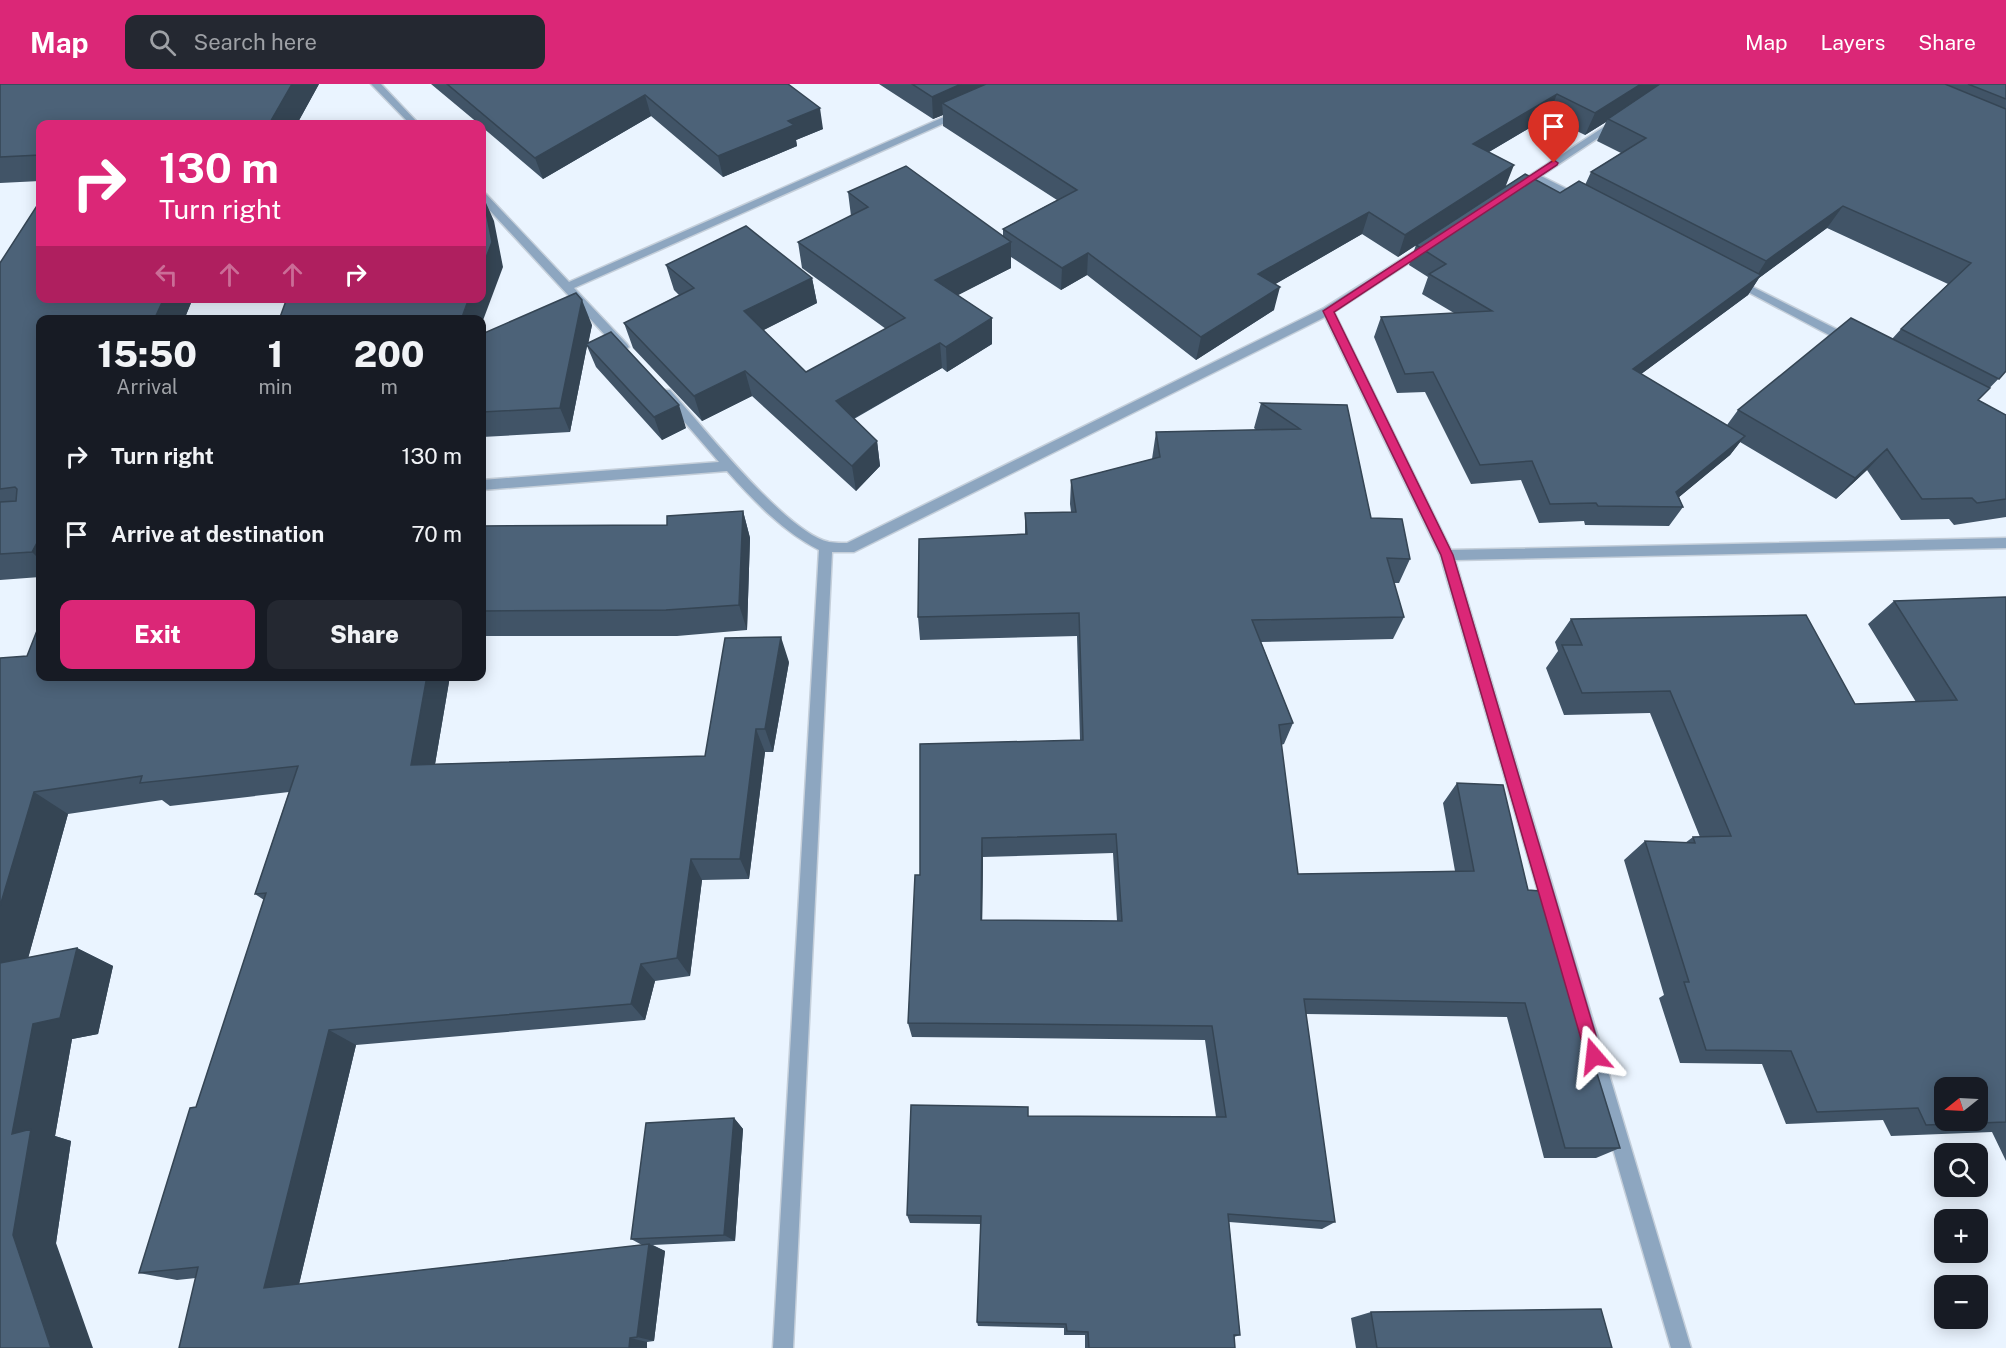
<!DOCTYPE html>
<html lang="en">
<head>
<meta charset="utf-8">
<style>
  body { margin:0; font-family:"Public Sans",sans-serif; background:#242831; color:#f1f3f6; height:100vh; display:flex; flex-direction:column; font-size:22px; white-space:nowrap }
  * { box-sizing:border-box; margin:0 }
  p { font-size:20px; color:#9ea1a6 }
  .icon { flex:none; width:33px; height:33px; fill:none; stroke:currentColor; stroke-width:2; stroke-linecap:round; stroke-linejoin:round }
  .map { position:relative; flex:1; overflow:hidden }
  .details { position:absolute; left:36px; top:231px; width:450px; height:366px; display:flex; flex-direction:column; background:#171b24; border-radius:12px; box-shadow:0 3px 15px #0003 }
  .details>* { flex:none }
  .banner { position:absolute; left:36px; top:36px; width:450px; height:183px; border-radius:12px; box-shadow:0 3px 15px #0003; background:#db2777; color:#fff; overflow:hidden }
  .needle { width:39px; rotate:252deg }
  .fabs { position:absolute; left:1934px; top:993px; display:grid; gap:12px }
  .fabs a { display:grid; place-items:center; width:54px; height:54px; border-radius:12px; background:#171b24; box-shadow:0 3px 15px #0003; font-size:30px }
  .pin { position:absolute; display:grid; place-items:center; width:51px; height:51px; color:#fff; margin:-62px -26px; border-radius:50% 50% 50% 0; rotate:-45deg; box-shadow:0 0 6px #0007 }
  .pin .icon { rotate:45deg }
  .me { position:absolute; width:66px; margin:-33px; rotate:343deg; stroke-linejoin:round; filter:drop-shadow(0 0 4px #0008) }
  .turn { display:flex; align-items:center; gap:21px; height:126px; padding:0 24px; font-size:27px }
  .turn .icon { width:78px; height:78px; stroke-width:2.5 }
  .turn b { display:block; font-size:42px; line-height:51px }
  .lanes { display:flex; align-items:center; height:57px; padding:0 24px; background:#0003; justify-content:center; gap:30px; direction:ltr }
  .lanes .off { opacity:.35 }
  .eta { display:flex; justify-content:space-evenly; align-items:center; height:102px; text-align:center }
  .eta b { font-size:36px; font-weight:800; line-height:42px }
  .primary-button { display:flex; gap:12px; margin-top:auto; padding:12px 24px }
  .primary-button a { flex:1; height:69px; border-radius:12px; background:#db2777; color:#fff; font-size:24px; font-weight:800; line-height:69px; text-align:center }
  .primary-button a+a { background:#242831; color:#f1f3f6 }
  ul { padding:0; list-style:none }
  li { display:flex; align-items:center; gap:18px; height:78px; padding:0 24px }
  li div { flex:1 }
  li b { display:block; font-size:22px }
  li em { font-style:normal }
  header { display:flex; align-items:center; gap:36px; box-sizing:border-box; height:84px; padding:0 30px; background:#db2777; color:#fff }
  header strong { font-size:28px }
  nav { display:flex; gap:33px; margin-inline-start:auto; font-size:21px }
  .search { width:420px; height:54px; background:#242831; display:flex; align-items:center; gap:15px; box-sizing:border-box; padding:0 21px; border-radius:12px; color:#9ea1a6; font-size:22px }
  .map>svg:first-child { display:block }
</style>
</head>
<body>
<header>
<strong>Map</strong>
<div class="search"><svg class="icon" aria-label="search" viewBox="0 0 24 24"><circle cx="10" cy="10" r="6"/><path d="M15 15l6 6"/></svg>Search here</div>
<nav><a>Map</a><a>Layers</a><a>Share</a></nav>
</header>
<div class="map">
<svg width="2006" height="1264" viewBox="0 0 2006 1264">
  <rect width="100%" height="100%" fill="#eaf4ff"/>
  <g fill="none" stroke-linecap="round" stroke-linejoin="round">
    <g stroke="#c5cfda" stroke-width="3">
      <path id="street" d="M371,0H381L419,40H410Z
        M962,25L967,28L965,30L574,204L627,260L629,263L623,267L619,266L482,118V109L486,110L569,198Z
        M1619,33L1624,36L1622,38L1541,92L1585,114V118H1577L1534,96L1518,107L1509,105Z
        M1429,158L1433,159V163L1334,228L1451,466L2006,454V464L1455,476L1691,1264H1671L1440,471L1325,233L854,468H832L793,1264H773L819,466C782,447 754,417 727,387L482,406V396L719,378L662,312V306H670C702,341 786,449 829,458C835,459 842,459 847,459L1324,224Z
        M1735,194L1856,255L1858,258L1856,261H1848L1731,199V195Z"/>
    </g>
    <use href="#street" fill="#8da6c0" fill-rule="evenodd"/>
  </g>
  <path fill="#415467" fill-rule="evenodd" d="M0,0H319L297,40H40V97L0,99Z
    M431,0H788L823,45L796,56L797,62L723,93L651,32L543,95L482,43V40H479Z
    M879,0H2006V287L1978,316L2006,331V433L1954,441L1949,435L1901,436L1867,386L1836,415L1740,358L1730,371L1679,413L1683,423L1669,442L1585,441L1584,437L1539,439L1521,396L1471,400L1425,308L1397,309L1374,253L1381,233L1454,229L1422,210L1428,193L1409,181L1416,161L1398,173L1362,150L1275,200L1274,226L1196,276L1087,191L1061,206L1011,173V184L957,211L992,234V260L947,288L942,284L854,335L877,357L880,382L856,407L752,312L702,337L633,264L624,239L679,211L674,206L666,181L812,194L817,219L763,246L806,288L886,245L802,184L798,158L851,132L848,108L1003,153V145L1057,116L943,42V31L933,35ZM1548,33L1585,51L1606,38L1597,57L1621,69L1591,88L1585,101L1560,109L1505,103L1489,68ZM1827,144L1948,200L1901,245L1892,255L1738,326L1727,341L1641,290L1748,211L1759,194Z
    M0,179L193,214L184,236H40V493L0,496Z
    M592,241L588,259L686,344L662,356L596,283L587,262L570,348L482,353V250Z
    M1261,319L1347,321L1371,434L1410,475L1399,499H1394L1404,533L1393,555L1261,558L1293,639L1284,660L1281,661L1298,790L1455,787L1443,719L1457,699L1528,806L1583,957L1620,1064L1596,1074H1544L1507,933L1306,930L1335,1138L1322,1145L1229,1138L1240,1251L1234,1253L1235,1264H1085V1251H1064V1244L978,1242L977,1238L981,1140L910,1139L907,1131L1028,1032L1216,1033L1205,956L912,953L908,939L920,791L1080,656L1077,552L920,556L918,533L1025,450V429L1071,428L1070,420L1071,396L1152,375L1156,348L1256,346L1254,344ZM1113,769L1117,837L982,836L983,773Z
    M743,427L750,454L747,546L677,552H482V442L667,441Z
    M2006,513V1077L1992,1048L1891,1052L1883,1036L1786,1040L1762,980L1680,979L1659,914L1664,911L1624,776L1645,757L1685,759L1693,753H1700L1650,629L1564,631L1546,584L1558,567L1555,558L1571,535L1855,620L1916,618L1868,540L1894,517Z
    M0,574L450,592L435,680L705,672L789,578L773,668H765L749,795L702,796L690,892L655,897L645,936L356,961L299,1200L642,1161L631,1155L734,1034L743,1045L735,1157L653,1161L665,1167L654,1257L647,1258V1264H179L196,1194L177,1196L139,1189L196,1023L264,816L255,810L289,708L170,722L162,716L68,730L28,874L77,864L113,882L98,950L72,955L55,1052L71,1057L56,1159L0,1264Z
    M1371,1228L1612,1264H1356L1351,1234Z"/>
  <path fill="#354554" d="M292,0H319L297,40H269Z
    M961,0H1012L942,19L943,31L933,35L932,13Z
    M1641,0H1665L1608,35L1606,38L1585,51L1595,29Z
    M1557,10L1548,33L1465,82L1473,60Z
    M645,11L651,32L543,95L535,74Z
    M820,24L823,45L796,56L797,62L723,93L718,72L788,37Z
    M1514,81L1505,104L1398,173L1405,151Z
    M483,112L494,137L503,183L482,239V236H461L469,214H482Z
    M1843,122L1827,144L1759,194L1748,211L1621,305L1633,285L1754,196L1766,177Z
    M1369,128L1362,150L1253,213L1258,190Z
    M1011,158V184L937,222L935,196Z
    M1088,169L1087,191L1061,206L1062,184Z
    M812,194L817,219L750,253L744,227Z
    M1280,203L1274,226L1196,276L1201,253Z
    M164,214H193L184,236H154Z
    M582,216L592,241L588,261L586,260L587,262L570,348L560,324Z
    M992,234V260L947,288L946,263Z
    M940,259L942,284L840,342L836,317Z
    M745,287L752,312L702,337L694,312Z
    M679,321L686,344L662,356L654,333Z
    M1745,352L1730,371L1667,423L1676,408Z
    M877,357L880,382L856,407L852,382Z
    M1887,365L1867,386L1836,415L1855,394Z
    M743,427L750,454L747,546L739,521Z
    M40,453V476L32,468Z
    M781,553L789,578L773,668L765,645Z
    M427,592H450L431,704L411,681Z
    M756,645L765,668L749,795L740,775Z
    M34,708L68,730L21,900L0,891V822Z
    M982,754L983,773L982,853L981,836Z
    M691,775L702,796L690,892L677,874Z
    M77,864L113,882L98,950L72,955L55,1052L71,1057L56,1159L93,1264H51L13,1151L12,1050L33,940Z
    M641,880L655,897L645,936L631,920Z
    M329,946L356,961L297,1209L264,1204Z
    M734,1034L743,1045L735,1157L724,1151Z
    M649,1160L665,1167L654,1257L637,1253Z
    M630,1254L647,1258V1264H629Z"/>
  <path fill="#4c6278" stroke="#354554" stroke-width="1.5" fill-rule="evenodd" d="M0,0H292L269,40H40V71L0,73Z
    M447,0H788L820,24L788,37L794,41L718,72L645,11L535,74Z
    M912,0H961L932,13Z
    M986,0H1641L1595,29L1557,10L1473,60L1514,81L1405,151L1369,128L1258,190L1280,203L1201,253L1088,169L1062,184L1003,145L1077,106L942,19Z
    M1660,0H1945L2006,25V287L1999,295L1901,245L1971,179L1843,122L1766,177L1591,88L1646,54L1608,35Z
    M1968,0H2006V15Z
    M411,37L415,40H388Z
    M906,82L1011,158L935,196L992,234L946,263L940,259L836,317L877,357L852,382L745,287L694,312L624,239L694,204L666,181L746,142L812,194L744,227L806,288L905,234L798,158L868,123L848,108Z
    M1525,90L1560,109L1579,97L1761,191L1633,285L1745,352L1676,408L1683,423L1598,422L1596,419L1550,420L1532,377L1480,381L1433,288L1405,290L1381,233L1492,227L1429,190L1446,180L1416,161Z
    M482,110L483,112L492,158L482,184Z
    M40,117V214H164L154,236H40V453L32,468L0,470V418L16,417L17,405L15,403L0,405V179Z
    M576,209L582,216L560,324L482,328V250Z
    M287,214H469L461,236H279Z
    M1851,234L1990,304L1978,316L2006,331V415L1977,419L1972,414L1922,415L1887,365L1855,394L1738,326Z
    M611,248L679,321L654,333L586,260Z
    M1261,319L1347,321L1371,434L1402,435L1410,475L1387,474L1404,533L1252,536L1293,639L1279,641L1298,790L1474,787L1457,699L1503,701L1528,806L1540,807L1583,957H1587L1620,1064H1565L1525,919L1304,915L1335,1138L1228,1130L1240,1251H1234L1235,1264H1089L1088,1248L1067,1247L1066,1240L977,1238L981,1132L907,1131L911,1021L1028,1023V1032L1226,1033L1212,942L908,939L915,791H920V660L1083,656L1079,529L918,533L919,455L1027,450L1025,429L1076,428L1071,396L1160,373L1156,348L1300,345ZM1116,750L1122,837L981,836L982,754Z
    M743,427L739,521L666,526L482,527V442L667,441V432Z
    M2006,513V1038L1926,1041L1918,1024L1817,1028L1791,967L1706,966L1684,898H1689L1645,757L1695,759L1693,753L1731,752L1670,607L1582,609L1562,561H1582L1571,535L1806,531L1855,620L1957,616L1894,517ZM1944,1004H1977V1036H1944Z
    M40,539V592H427L411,681L705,672L725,554L781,553L765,645H756L740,775H691L677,874L641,880L631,920L329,946L264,1204L649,1160L637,1253L630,1254L629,1264H179L198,1183L139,1189L190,1024L196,1023L266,809L255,810L298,682L140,699L142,692L34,708L0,822V574L27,572Z
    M77,864L60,934L33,940L12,1050L31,1045L13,1151L51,1264H0V879Z
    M734,1034L724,1151L631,1155L646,1039Z
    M1601,1225L1612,1264H1377L1371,1228Z"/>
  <path fill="#db2777" stroke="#8e194d" stroke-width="1.5" d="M1554,76L1558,79L1557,81L1334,228L1453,471L1602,972L1600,978L1594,980L1588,978L1586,972L1441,471L1323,227Z"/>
</svg>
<div class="fabs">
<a><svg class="needle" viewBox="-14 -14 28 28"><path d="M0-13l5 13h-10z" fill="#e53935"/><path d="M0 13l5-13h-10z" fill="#9ea1a6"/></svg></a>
<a><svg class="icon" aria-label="search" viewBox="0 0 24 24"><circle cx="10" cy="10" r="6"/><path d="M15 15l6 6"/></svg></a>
<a>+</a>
<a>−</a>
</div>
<div class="pin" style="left:1554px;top:79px;background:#d93025"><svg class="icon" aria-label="arrive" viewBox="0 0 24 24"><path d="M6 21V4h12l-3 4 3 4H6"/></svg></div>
<svg class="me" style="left:1594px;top:972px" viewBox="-20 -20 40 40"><path d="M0-17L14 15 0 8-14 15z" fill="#db2777" stroke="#fff" stroke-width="4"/></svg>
<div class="banner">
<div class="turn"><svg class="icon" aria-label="right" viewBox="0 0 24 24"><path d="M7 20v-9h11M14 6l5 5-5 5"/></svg><div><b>130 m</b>Turn right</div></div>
<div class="lanes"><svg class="icon off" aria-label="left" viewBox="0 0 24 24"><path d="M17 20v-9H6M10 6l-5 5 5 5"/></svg><svg class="icon off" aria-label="ahead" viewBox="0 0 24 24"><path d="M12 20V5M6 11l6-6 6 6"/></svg><svg class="icon off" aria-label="ahead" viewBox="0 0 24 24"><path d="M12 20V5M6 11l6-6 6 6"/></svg><svg class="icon" aria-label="right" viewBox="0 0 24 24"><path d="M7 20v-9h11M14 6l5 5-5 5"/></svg></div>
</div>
<section class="details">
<div class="eta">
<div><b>15:50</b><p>Arrival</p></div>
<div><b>1</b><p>min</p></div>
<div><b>200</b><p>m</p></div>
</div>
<ul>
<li><svg class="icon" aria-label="right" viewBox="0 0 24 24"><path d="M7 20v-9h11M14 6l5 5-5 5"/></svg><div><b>Turn right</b></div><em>130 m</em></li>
<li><svg class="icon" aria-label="arrive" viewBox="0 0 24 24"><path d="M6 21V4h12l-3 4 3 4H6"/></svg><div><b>Arrive at destination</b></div><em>70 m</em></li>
</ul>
<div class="primary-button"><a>Exit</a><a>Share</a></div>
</section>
</div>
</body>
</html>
